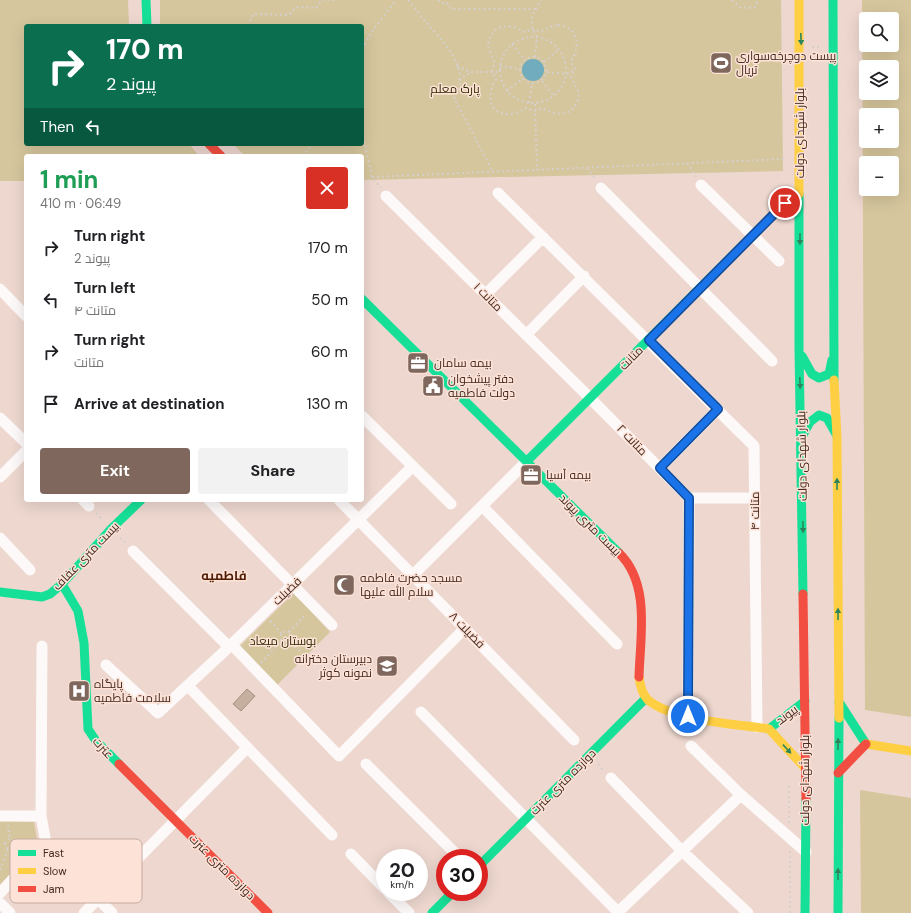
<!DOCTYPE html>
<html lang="en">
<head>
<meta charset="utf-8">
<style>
  body { margin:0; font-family:"DM Sans",Cairo,sans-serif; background:#f2f2f2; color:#202124; height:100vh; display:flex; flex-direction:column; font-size:15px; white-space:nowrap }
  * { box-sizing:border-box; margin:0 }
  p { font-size:13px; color:#757577 }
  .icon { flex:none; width:22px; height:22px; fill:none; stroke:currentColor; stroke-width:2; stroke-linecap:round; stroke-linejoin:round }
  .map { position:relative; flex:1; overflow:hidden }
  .side { position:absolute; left:24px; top:154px; width:340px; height:348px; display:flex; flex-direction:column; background:#fff; border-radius:4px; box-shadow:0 4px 16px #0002 }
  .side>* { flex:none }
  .guide { position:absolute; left:24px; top:24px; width:340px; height:122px; border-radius:4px; box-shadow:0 4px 16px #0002; background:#0b6e4f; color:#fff; overflow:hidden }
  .buttons { position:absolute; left:859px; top:12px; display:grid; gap:8px }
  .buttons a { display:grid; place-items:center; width:40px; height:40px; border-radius:4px; background:#fff; box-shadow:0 4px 16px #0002; font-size:20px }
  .speed { position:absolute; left:376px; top:849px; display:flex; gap:8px; font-size:20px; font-weight:700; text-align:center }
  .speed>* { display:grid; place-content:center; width:52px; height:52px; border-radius:50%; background:#fff; box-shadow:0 4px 16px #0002; line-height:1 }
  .speed small { font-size:10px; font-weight:400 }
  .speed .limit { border:6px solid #d22; background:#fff; color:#111 }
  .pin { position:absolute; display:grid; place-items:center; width:34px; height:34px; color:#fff; margin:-17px; border:2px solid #fff; border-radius:50%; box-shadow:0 1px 4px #0007 }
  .me { position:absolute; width:44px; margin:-22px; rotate:0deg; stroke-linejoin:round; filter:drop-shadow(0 0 3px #0008) }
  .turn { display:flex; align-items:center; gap:14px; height:84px; padding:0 16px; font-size:18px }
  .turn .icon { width:52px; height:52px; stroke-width:2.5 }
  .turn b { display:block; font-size:28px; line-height:34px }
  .then { display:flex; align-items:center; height:38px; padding:0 16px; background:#0003; gap:8px; font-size:15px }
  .round { display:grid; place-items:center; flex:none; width:42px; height:42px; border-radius:4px; background:#f2f2f2 }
  .headline { display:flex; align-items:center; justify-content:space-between; height:68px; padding:0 16px }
  h1 { font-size:24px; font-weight:700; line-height:30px; color:#1e9e55 }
  .primary-button { display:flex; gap:8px; margin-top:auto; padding:8px 16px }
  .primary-button a { flex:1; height:46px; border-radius:4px; background:#7f675d; color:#fff; font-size:16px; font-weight:700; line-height:46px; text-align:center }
  .primary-button a+a { background:#f2f2f2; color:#202124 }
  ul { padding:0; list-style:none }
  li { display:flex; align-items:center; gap:12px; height:52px; padding:0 16px }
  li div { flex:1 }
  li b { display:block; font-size:15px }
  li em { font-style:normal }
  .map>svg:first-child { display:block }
</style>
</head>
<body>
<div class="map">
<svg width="911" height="913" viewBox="0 0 911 913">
  <rect width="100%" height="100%" fill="#edd7cf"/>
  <path fill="#d5c69d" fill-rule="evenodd" d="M0,0H128L129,26H26V144H189L199,156H26V181H0Z
    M160,0H781L783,171L362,180V156H245L233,144H362V26H160Z
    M862,0H911V717L865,710ZM866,19H892V45H866ZM866,67H892V93H866ZM866,115H892V141H866ZM866,163H892V189H866Z
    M294,593L330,632L277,685L239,647Z
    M860,790L911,798V913H861Z
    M0,821L34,822L38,844L0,885Z"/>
  <path fill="#70acbe" d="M522 70a11 11 0 1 1 22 0a11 11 0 1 1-22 0Z"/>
  <path fill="#c7af9f" stroke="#a39084" d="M247,689L255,696L241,711L233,704Z"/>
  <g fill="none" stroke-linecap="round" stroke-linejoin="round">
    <path stroke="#d6cfcc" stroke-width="2" stroke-dasharray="2 3" stroke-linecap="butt" d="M408,0C414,7 419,14 425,21C443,41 473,70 454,98L493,172
      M438,0L441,3H447L451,9H536
      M732,0L741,8L755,7L758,0
      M558,25C580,28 580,46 571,62L575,69L571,77L579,93C577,117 558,117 542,108L534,111L526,108C500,124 480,106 496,79L492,71L495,63L488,47C490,23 508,23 525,32L532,29L540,32L549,27Z
      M248,26L253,14L289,15L296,7L316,8L322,0H338
      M500 70a33 33 0 1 1 66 0a33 33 0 1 1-66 0Z
      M512,44L525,60
      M812,47H821
      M362,49L373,30L396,0
      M520 70a13 13 0 1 1 26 0a13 13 0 1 1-26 0Z
      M535,57L537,37L532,29V16L541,0
      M544,62L559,49
      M457,66L471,72H500
      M500,66L520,69
      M547,72L567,74L575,69
      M459,80L471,72
      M542,81L554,96
      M507,91L523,78
      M529,103L532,83
      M535,104L537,170
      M362,131L372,177L381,188
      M302,156L313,144
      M687,163L696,177
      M587,168L596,180
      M372,177L785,159
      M96,513L103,520
      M120,538L127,544
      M270,621L281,633
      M289,632L306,614
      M291,643L303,654
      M261,663L281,641V633L287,631L292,635V641C288,645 285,645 281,641
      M598,764L604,771
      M789,786V825
      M8,825L10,839
      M5 844a5 5 0 1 1 10 0a5 5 0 1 1-10 0Z
      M15,843H32
      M11,849L13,864
      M790,851V913
      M0,870L8,849"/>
    <path stroke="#fcf9f8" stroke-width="11" d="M701,185L779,261
      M601,188L772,361
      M498,193L754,446L757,727
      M386,196L590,398L689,498L688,716
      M0,289L26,316
      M486,294L543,237
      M526,335L584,276
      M362,416L451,504
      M0,418L26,443
      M660,468L718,409
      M0,477L26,451
      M689,498H755
      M83,500L89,506
      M209,500L332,625
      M339,500L574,740
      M482,506L617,644
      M0,538L30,570
      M133,551L229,647
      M413,575L527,461
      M232,645L339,756L465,628
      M42,646L41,816L46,843L82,880
      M106,665L158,713L229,647L413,466
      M188,686L332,835
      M421,712L619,913
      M691,746L741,795L806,852
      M366,764L460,858
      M611,778L682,851L748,913
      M0,816H41
      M351,854L385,889
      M388,892L409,913
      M0,893L46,843
      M98,899L112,913
      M0,903L10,913
      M84,913L247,748
      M617,913L741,795"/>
    <path stroke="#16e098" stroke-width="9" d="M146,0L147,26
      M833,0L834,380
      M799,194V349L803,594
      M362,299L619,553
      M802,356L812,374L819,378L829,374L832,360
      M802,437L810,422L819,415L827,418L836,434
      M527,461L785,203
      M62,584L78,611L84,643L88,729L96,741L119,764
      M0,592L42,597L50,594L62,584L111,529L141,500
      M839,702L866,744
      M769,729L805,701
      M479,866L646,698
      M432,913L453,892
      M805,913L806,799
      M838,913L839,718"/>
    <path stroke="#ffcf43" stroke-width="9" d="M799,0V194
      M834,380L837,437L839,718
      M639,677C640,685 642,694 648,700C673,721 737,724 769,729
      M769,729L805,768
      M866,744L911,751"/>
    <path stroke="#f24e42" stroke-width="9" d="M209,144L221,156
      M619,553C651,584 640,637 639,677
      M803,594L806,799
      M119,764L268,913
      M838,773L866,744"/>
  </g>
  <defs><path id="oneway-solid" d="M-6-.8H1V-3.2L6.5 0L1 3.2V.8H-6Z"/></defs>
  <g fill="#2d855c">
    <use href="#oneway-solid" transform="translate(801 39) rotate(88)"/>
    <use href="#oneway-solid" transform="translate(800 239) rotate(90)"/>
    <use href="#oneway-solid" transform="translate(800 383) rotate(88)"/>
    <use href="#oneway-solid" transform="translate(837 484) rotate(-90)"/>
    <use href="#oneway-solid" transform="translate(803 527) rotate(89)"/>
    <use href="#oneway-solid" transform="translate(838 614) rotate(-90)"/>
    <use href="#oneway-solid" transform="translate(838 744) rotate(-89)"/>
    <use href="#oneway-solid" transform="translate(787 749) rotate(47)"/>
    <use href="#oneway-solid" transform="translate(838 874) rotate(-90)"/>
  </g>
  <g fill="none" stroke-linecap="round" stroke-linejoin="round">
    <g stroke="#114b97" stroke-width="10">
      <path id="route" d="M688,716L689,498L660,468L718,409L649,340L785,203"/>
    </g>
    <use href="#route" stroke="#1a73e8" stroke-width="7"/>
  </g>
  <defs>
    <g id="stadium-square" transform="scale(1.15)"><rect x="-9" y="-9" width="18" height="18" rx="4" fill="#7f675d" stroke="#fde2d7"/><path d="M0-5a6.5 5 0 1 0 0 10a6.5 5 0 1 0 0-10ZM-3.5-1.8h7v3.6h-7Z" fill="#fff"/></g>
    <g id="office-square" transform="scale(1.15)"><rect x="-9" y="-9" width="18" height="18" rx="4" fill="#7f675d" stroke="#fde2d7"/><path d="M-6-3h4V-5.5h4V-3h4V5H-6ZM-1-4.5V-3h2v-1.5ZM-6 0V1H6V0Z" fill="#fff"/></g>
    <g id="civic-square" transform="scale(1.15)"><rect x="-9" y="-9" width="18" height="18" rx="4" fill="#7f675d" stroke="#fde2d7"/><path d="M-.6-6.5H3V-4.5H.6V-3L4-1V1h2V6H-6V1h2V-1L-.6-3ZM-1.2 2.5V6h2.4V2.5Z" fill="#fff"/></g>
    <g id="mosque-square" transform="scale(1.15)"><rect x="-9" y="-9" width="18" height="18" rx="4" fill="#7f675d" stroke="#fde2d7"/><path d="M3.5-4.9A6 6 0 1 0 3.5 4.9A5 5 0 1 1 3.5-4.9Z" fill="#fff"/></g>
    <g id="school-square" transform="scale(1.15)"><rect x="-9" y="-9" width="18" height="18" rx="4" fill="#7f675d" stroke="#fde2d7"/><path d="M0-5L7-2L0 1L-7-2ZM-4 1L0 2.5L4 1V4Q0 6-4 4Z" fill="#fff"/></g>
    <g id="hospital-square" transform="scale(1.15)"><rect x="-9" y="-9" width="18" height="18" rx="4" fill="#7f675d" stroke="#fde2d7"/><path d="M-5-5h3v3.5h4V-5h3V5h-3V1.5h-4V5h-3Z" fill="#fff"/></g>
  </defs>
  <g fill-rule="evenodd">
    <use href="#stadium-square" x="721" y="63"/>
    <use href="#office-square" x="418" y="363"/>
    <use href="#civic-square" x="433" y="386"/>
    <use href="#office-square" x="531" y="475"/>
    <use href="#mosque-square" x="344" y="585"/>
    <use href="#school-square" x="387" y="666"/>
    <use href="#hospital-square" x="79" y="691"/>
  </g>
  <g text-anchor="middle" stroke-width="3" stroke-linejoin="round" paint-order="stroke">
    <g font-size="12" fill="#442a20" stroke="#fde2d7" text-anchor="start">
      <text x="736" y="60">پیست دوچرخه‌سواری<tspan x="736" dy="14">تریال</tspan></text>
      <text x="434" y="367">بیمه سامان</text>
      <text x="448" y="383">دفتر پیشخوان<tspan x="448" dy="14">دولت فاطمیه</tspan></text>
      <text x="546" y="479">بیمه آسیا</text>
      <text x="360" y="582">مسجد حضرت فاطمه<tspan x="360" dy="14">سلام الله علیها</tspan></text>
      <text x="372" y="663" text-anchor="end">دبیرستان دخترانه<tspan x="372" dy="14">نمونه کوثر</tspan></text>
      <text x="94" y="688">پایگاه<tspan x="94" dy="14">سلامت فاطمیه</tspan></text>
    </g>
    <g font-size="12" fill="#302b00" stroke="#fde2d7">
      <text x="455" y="93">پارک معلم</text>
      <text x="283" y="645">بوستان میعاد</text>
    </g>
    <g font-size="12" fill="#442a20" stroke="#fde2d7">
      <text transform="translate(800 133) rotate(-90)" y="4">بلوار شهدای دولت</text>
      <text transform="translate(488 297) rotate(45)" y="4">متانت ۱</text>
      <text transform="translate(631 358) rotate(-45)" y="4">متانت</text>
      <text transform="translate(632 440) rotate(46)" y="4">متانت ۲</text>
      <text transform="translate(802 456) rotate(-91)" y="4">بلوار شهدای دولت</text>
      <text transform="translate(755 511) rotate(-90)" y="4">متانت ۴</text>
      <text transform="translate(590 525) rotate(45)" y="4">بیست متری پیوند</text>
      <text transform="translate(86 556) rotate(-46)" y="4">بیست متری عفاف</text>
      <text transform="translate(287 591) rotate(-44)" y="4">فضیلت</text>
      <text transform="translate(467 630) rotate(46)" y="4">فضیلت ۸</text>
      <text transform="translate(787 715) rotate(-37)" y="4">پیوند</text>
      <text transform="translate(103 748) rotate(48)" y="4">عترت</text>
      <text transform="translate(805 780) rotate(-90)" y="4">بلوار شهدای دولت</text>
      <text transform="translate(563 782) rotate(-45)" y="4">دوازده متری عترت</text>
      <text transform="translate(222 867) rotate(45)" y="4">دوازده متری عترت</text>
    </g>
    <g font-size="13" font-weight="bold" fill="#4f1c04" stroke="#fde2d7">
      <text x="224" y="580">فاطمیه</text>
    </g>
  </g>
  <rect x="10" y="839" width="132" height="64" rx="6" fill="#fde2d7" stroke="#c6aba0" stroke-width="1"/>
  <rect x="18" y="850" width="18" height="6" fill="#16e098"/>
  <rect x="18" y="868" width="18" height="6" fill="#ffcf43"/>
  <rect x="18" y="886" width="18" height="6" fill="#f24e42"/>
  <g font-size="11" fill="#442a20">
    <text x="43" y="857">Fast</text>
    <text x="43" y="875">Slow</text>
    <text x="43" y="893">Jam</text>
  </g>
</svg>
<div class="buttons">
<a><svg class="icon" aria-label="search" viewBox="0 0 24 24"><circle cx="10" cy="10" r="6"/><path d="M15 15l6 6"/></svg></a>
<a><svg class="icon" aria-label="layers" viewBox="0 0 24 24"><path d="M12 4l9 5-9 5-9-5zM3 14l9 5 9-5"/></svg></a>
<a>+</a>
<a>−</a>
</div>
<div class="speed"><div>20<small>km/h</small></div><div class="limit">30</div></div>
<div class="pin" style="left:785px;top:203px;background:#d93025"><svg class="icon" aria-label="arrive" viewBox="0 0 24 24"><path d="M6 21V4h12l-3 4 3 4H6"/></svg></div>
<svg class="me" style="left:688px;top:716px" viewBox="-20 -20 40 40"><circle r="17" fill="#1a73e8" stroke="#fff" stroke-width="3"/><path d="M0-11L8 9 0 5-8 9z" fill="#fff"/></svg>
<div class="guide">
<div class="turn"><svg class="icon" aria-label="right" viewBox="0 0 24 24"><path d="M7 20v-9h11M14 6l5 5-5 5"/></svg><div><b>170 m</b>پیوند 2</div></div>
<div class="then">Then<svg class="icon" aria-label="left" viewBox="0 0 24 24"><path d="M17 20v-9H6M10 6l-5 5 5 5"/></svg></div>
</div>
<section class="side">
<div class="headline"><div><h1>1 min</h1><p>410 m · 06:49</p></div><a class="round" style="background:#d93025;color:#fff"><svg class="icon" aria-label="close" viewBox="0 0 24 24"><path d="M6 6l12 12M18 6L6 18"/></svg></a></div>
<ul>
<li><svg class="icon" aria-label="right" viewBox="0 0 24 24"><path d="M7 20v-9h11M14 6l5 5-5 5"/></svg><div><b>Turn right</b><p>پیوند 2</p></div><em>170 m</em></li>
<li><svg class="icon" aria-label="left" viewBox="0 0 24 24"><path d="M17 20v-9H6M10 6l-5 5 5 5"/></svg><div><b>Turn left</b><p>متانت ۴</p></div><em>50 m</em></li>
<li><svg class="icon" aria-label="right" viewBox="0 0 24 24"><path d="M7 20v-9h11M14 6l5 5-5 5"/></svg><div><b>Turn right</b><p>متانت</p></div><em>60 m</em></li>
<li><svg class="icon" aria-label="arrive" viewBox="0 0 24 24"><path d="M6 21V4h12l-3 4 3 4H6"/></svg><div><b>Arrive at destination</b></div><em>130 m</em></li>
</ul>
<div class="primary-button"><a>Exit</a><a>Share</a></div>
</section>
</div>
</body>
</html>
